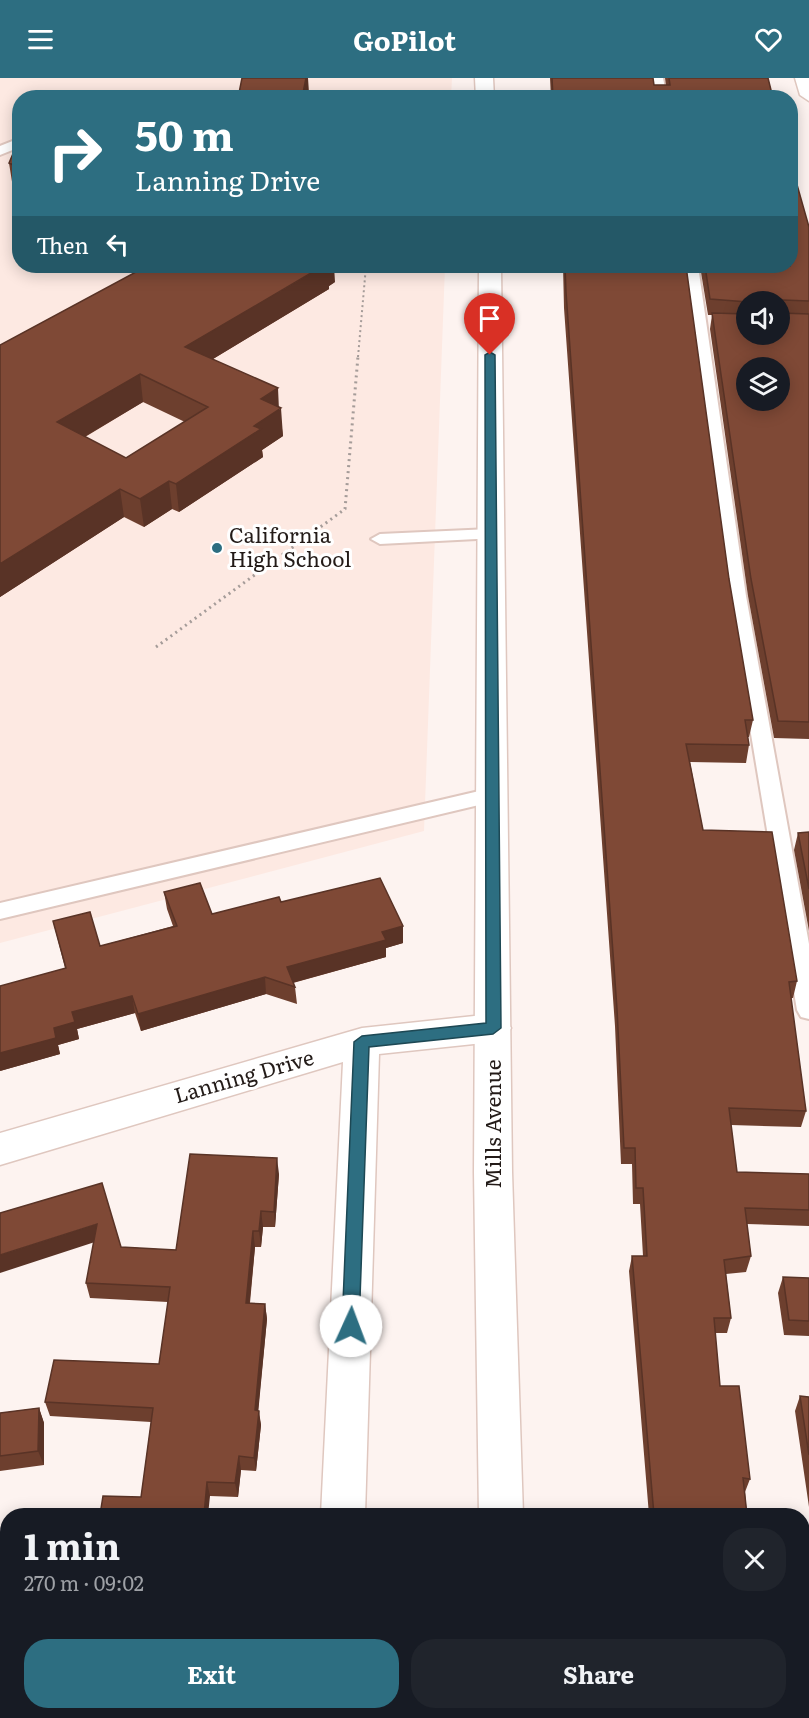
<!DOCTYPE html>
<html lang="en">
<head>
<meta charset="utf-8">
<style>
  body { margin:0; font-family:Literata,serif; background:#20242c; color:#f1f3f6; height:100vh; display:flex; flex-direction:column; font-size:22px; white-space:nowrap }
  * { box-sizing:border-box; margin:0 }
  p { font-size:20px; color:#9ea1a6 }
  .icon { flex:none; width:33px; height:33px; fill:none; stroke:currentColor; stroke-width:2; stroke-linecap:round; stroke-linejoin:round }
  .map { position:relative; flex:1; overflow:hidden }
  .details { position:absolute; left:0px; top:1430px; width:810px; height:212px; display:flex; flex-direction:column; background:#171b24; border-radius:24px 24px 0 0; box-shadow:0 3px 15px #0003 }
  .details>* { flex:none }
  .banner { position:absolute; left:12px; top:12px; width:786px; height:183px; border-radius:24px; box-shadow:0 3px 15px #0003; background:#2d6e81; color:#fff; overflow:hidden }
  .tools { position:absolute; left:736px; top:213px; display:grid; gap:12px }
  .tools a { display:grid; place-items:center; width:54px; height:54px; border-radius:50%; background:#171b24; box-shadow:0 3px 15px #0003; font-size:30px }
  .pin { position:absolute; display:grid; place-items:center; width:51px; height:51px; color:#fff; margin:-62px -26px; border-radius:50% 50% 50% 0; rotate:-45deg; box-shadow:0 0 6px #0007 }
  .pin .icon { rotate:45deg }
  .me { position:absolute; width:66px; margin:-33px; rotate:2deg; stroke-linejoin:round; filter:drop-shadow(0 0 4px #0008) }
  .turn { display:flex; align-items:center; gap:21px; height:126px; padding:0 24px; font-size:27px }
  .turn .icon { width:78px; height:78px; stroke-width:2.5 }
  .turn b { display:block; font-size:42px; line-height:51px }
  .then { display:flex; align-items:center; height:57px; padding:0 24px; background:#0003; gap:12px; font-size:22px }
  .round { display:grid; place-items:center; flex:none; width:63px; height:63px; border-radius:24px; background:#20242c }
  .summary { display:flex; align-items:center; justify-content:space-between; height:102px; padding:0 24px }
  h1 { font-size:36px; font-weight:700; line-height:45px }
  .primary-button { display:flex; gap:12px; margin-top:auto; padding:12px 24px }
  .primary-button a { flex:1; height:69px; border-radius:24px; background:#2d6e81; color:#fff; font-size:24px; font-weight:700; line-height:69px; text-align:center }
  .primary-button a+a { background:#20242c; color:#f1f3f6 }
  header { display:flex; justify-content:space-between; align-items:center; height:78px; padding:0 24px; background:#2d6e81; color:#fff; font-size:27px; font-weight:700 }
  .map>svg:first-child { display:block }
</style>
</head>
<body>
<header><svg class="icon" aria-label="menu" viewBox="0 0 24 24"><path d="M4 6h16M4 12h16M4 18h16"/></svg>GoPilot<svg class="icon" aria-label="heart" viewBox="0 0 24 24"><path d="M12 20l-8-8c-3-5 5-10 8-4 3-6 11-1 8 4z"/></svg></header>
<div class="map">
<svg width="809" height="1640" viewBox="0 0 809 1640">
  <rect width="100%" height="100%" fill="#fdf3f0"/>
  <path fill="#fde9e2" d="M0,0H452L451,20H20V188H445L424,753L0,865Z"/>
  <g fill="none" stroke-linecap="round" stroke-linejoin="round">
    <g stroke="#dfc7bf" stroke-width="4">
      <path id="service" d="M651,0H663L667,20H654Z
        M20,60V69L0,77V68Z
        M684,188H698L746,518L809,866V941L801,939L797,932L728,518Z
        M490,451L499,456L496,460L380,466L371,461L380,456Z
        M492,710L500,712L503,717L500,722L0,841V825Z"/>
    </g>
    <g stroke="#dfc7bf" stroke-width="3">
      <path id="minor" d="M795,0H809V23L800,17Z
        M493,936L505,940L511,950L505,960L493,964L379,976L365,1437H321L343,984L0,1087V1055L362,950Z"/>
    </g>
    <g stroke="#dfc7bf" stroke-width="3">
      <path id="secondary" d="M475,0H493L494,20H476Z
        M479,188H501L512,1094L523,1437H479L474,1094Z
        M802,1611L809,1613V1640H769L772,1634H802Z
        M480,1634H527L528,1640H480Z"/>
    </g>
    <path stroke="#a59c99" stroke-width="2" stroke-dasharray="2 3" stroke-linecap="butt" d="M358,279L366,188"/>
    <path stroke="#a59c99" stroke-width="3" stroke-dasharray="2 4" stroke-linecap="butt" d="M156,569L345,431L358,278"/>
    <use href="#service" fill="#fff" fill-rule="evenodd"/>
    <use href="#minor" fill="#fff" fill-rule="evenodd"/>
    <use href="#secondary" fill="#fff" fill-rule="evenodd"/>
  </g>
  <path fill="#6d3f2e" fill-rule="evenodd" d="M550,0H653L654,7H666L665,0H768L773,20H551Z
    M20,59V113L13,110L9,85Z
    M809,149V661L774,660L748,518L710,251L712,237H708L700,188H699H790ZM747,224H780L747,256Z
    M563,188H686L729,501L753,642L749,659H748L749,667L746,685L690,684L703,752L797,903L793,920H791L806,1033L801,1049L731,1047L737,1094L809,1096V1148L747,1146L751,1178L746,1194L726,1196L731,1240L727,1255H715L720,1308L750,1401L745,1414L747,1437H649L629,1193L632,1178H643L640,1126H633L632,1086H621L615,948L564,230Z
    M335,204L329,208V211L213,281L279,329L283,358L262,372L263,379L179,434L172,431L144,449L124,439L0,519V267ZM143,324L185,344L126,380L85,359Z
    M809,754V853L794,772L798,755Z
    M164,814L212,836L281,824L403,848V865L386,870V879L293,905L295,909L297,926L266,916L141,953L135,935L77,951L79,961L58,967L60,976L0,993L65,890L53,843L100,868L173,848L167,831Z
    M279,1096L275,1149H263L261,1169H255L250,1225L265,1226L267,1241L258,1332L261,1347L256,1393L241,1392L238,1419L210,1418L141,1419L151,1344L50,1338L45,1324L159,1286L168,1224L90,1220L86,1205L94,1164L0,1135L121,1169L176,1172Z
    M783,1199L809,1200V1258L784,1257L778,1215Z
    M800,1318L809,1319V1429L795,1333Z
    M39,1330L44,1345V1387L0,1393V1335Z
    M8,1463V1526L0,1527V1464Z"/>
  <path fill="#593326" d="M306,0H308L309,15L308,20H302Z
    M323,188H334L335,204L329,208V211L188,296L185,269Z
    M140,296L143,324L62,372L57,344Z
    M278,310L279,332L281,330L283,358L262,372L263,379L179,434L176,406L254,348L261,321Z
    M169,403L172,431L144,449L140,421Z
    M120,411L124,439L0,519V486Z
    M403,848V865L386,870V879L288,906L287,889L382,854Z
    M265,899L266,916L141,953L138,936Z
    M132,918L135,935L77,951L79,961L58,967L60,976L0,993V975L54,950L72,934Z
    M277,1080L279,1096L275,1149L274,1134Z
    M261,1133L263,1149L261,1169L259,1153Z
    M97,1146L101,1162L0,1195V1177Z
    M253,1153L255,1169L248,1240L246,1225Z
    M265,1226L267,1241L257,1347L255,1332Z
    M39,1330L44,1345V1387L38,1373Z
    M259,1333L261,1347L256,1393L254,1380Z
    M239,1378L241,1392L238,1419L235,1405Z
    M207,1404L210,1418L208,1437H204Z
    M32,1634H39L38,1640H32Z"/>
  <path fill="#7f4936" stroke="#593326" stroke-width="1.5" fill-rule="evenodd" d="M242,0H306L302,20H238Z
    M552,0H653L654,7H670L669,0H768L773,20H553Z
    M20,59V90L9,85Z
    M790,82L809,149V223L783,222L781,235L809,236V644L778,643L751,501L712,235L747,236V256H780V224H748L710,221L705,188H790ZM747,290H780V322H747Z
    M147,188H323L185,269L278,310L261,321L281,330L254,348L261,351L176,406L169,403L140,421L120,411L0,486V267ZM140,296L208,329L126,380L57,344Z
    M565,188H686L729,501L753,642H745L749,667L686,666L703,752L772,754L797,903L789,904L806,1033L729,1030L737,1094L809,1096V1132L745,1130L751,1178L724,1182L731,1240H714L720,1308H739L750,1401L743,1400L747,1437H654L632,1178H647L643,1110H636L635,1070H624L617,931L566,214Z
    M809,754V811L798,755Z
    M380,800L403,848L382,854L386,862L287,889L295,909L265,899L138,936L132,918L72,934L75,944L54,950L56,960L0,975V908L66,890L53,843L90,834L100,868L177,848L164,814L200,805L212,836L279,819L281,824Z
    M190,1076L277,1080L274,1134L261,1133L259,1153H253L246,1225L265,1226L255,1332L259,1333L254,1380L239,1378L235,1405L207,1404L204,1437H100L103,1418L141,1419L153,1330L45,1324L54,1282L159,1286L170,1209L86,1205L97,1146L0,1177V1135L102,1105L121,1169L176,1172Z
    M783,1199L809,1200V1243L789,1242Z
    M800,1318L809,1319V1377Z
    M39,1330L38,1373L0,1378V1335Z
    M8,1463V1513L0,1514V1464Z
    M8,1611V1634H32V1640H0V1612Z"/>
  <path fill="#2d6e81" stroke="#1d4854" stroke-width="1.5" d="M490,274L495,277L501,950L493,956L369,969L359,1248L356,1253L351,1256L345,1253L342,1248L354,964L362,958L486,945L485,277Z"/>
  <circle fill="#2d6e81" stroke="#fff" stroke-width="2" cx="217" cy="470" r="6"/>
  <g text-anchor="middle" stroke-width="6" stroke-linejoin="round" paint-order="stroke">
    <g font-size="21" fill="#231b18" stroke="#fff" text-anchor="start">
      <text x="229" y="465">California<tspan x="229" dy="24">High School</tspan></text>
    </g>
    <g font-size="21" fill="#231b18" stroke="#fff">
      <text transform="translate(244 999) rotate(-16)" y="7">Lanning Drive</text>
      <text transform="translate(494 1046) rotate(-90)" y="7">Mills Avenue</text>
    </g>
  </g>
</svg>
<div class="tools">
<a><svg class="icon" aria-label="sound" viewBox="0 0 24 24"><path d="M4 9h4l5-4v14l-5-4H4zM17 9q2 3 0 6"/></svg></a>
<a><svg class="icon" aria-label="layers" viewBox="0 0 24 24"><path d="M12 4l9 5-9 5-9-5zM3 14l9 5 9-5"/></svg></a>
</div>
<div class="pin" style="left:490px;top:277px;background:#d93025"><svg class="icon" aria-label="arrive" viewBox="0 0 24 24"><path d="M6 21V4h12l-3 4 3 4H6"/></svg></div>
<svg class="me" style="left:351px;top:1248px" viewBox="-20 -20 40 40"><circle r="19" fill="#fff"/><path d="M0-13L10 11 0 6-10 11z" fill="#2d6e81"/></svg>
<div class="banner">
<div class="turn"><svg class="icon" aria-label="right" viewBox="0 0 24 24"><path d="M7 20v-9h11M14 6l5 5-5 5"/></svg><div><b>50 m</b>Lanning Drive</div></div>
<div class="then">Then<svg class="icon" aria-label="left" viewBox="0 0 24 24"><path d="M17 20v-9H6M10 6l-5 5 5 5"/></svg></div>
</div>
<section class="details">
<div class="summary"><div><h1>1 min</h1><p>270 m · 09:02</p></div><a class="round"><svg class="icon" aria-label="close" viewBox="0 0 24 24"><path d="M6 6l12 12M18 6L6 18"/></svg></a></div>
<div class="primary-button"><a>Exit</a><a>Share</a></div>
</section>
</div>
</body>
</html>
